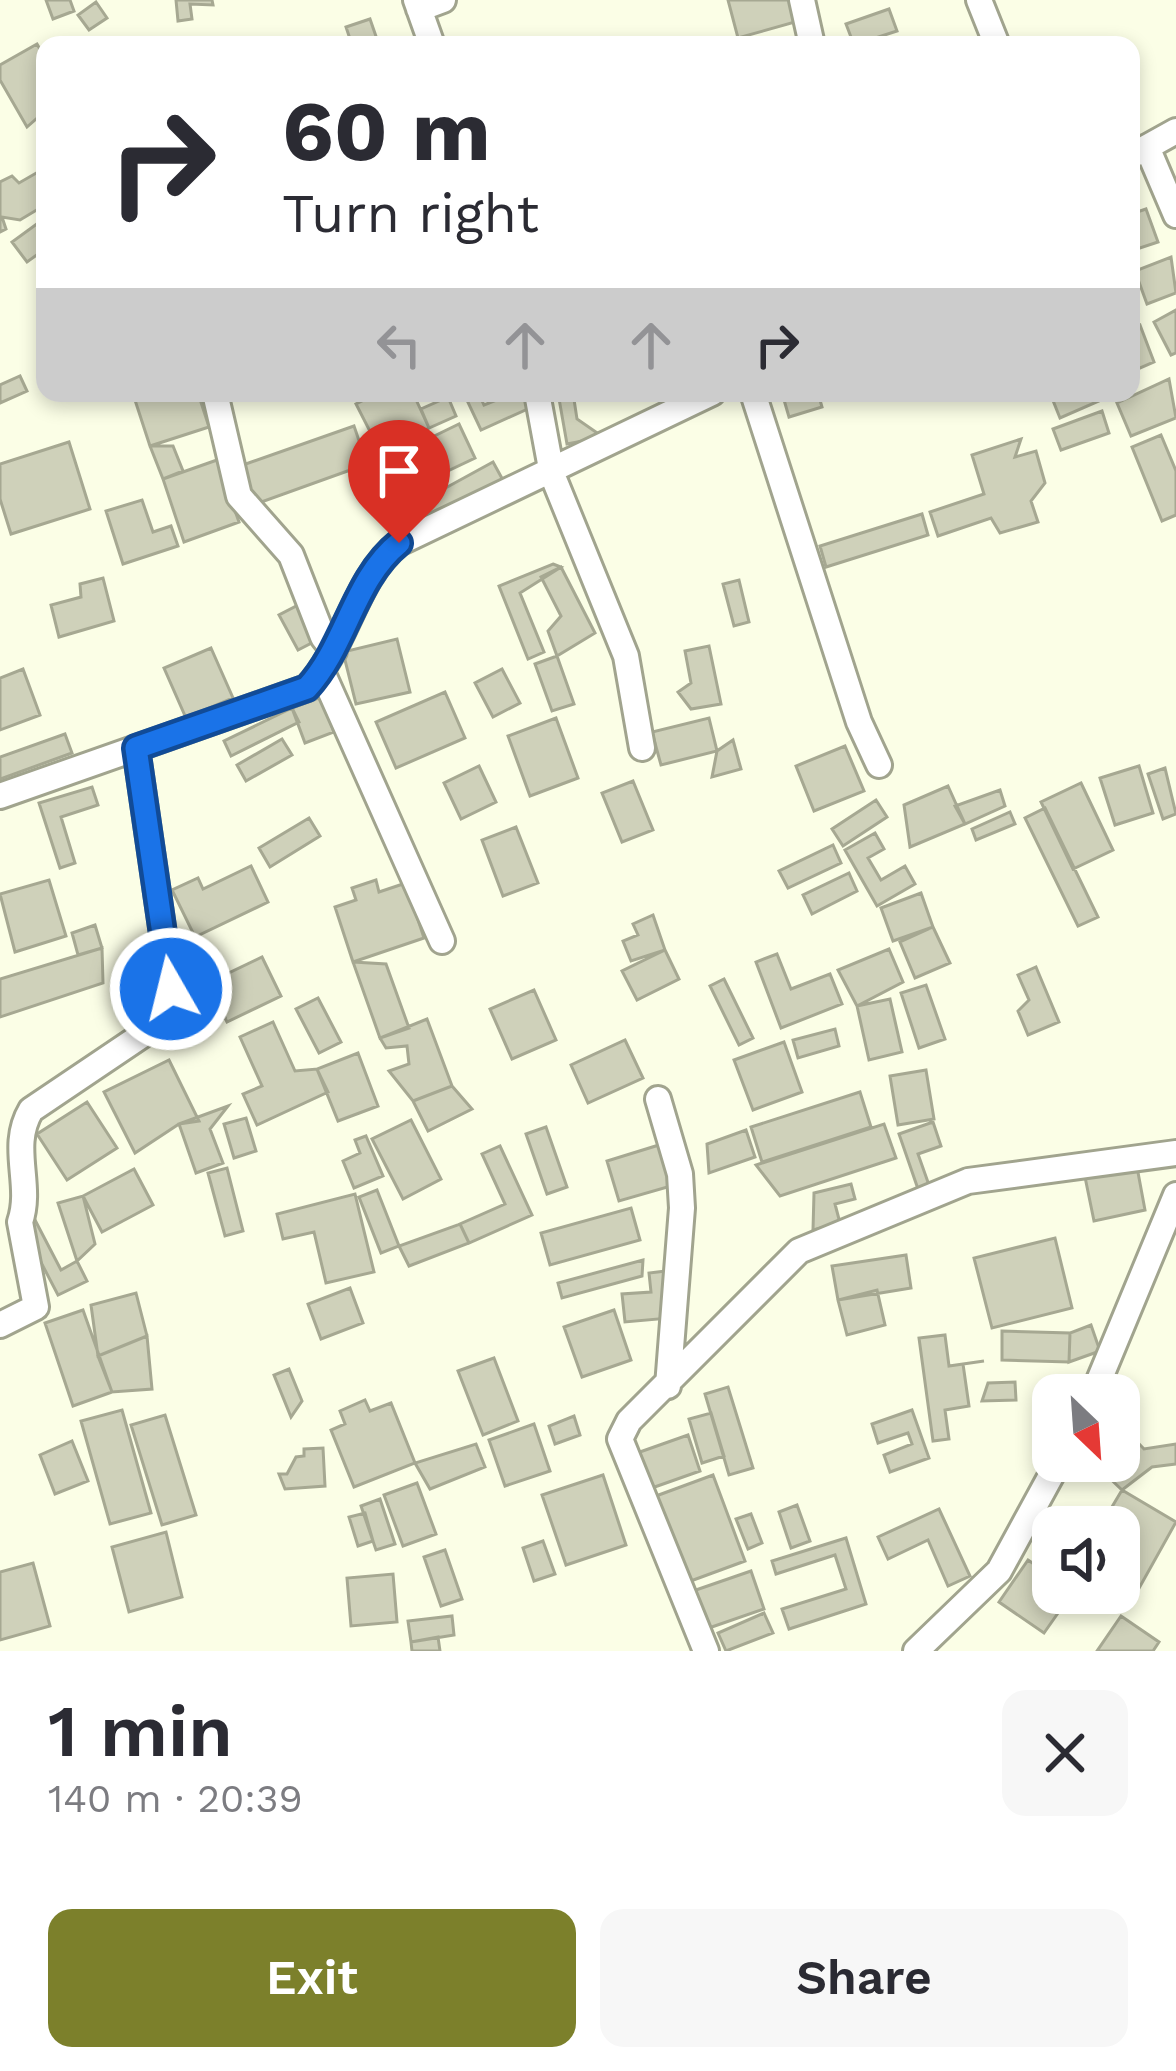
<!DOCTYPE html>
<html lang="en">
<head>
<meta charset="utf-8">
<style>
  body { margin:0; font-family:"Work Sans",sans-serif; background:#f7f7f7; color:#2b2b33; height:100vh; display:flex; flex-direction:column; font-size:45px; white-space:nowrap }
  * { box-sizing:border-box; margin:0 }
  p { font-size:39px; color:#7c7c81 }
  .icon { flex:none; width:66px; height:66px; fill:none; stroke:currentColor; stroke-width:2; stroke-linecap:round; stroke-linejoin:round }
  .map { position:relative; height:1651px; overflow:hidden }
  .panel { display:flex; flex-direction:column; background:#fff; flex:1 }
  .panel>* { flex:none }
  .guide { position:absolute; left:36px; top:36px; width:1104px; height:366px; border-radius:24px; box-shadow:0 6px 18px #0003; background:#fff; color:#2b2b33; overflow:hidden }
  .needle { width:78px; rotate:155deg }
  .tools { position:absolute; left:1032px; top:1374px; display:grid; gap:24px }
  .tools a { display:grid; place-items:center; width:108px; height:108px; border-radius:24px; background:#fff; box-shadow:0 6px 18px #0003; font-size:60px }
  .pin { position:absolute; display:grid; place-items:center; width:102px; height:102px; color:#fff; margin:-123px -51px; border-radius:50% 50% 50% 0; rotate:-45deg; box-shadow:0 0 12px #0007 }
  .pin .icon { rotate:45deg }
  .me { position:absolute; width:132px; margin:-66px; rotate:352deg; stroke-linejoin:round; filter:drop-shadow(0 0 9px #0008) }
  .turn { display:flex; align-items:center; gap:42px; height:252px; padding:0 48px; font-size:54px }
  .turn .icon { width:156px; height:156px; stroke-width:2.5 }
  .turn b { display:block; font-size:84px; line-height:102px }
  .lanes { display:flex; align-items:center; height:114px; padding:0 48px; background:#0003; justify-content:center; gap:60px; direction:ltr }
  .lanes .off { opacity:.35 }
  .round { display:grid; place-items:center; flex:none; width:126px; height:126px; border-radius:24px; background:#f7f7f7 }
  .summary { display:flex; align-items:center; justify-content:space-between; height:204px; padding:0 48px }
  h1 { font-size:72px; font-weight:600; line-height:90px }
  .action { display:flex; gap:24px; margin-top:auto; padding:24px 48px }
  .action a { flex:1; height:138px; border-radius:24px; background:#7c802b; color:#fff; font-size:48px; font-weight:600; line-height:138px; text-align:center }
  .action a+a { background:#f7f7f7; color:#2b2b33 }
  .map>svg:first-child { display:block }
</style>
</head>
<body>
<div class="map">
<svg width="1176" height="1651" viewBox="0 0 1176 1651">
  <rect width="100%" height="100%" fill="#fbfee6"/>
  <path fill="#cfd1ba" stroke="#a6a892" stroke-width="3" d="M46,0H70L74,11L53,19Z
    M176,0H212L213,5L190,4L192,19L178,21Z
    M728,0H789L795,22L738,38Z
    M96,2L107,18L89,30L78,15Z
    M889,9L897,31L854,45L846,24Z
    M370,19L379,45H352L346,27Z
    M37,44L45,58V111L27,127L0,80V65Z
    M45,168V205L20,220L2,217L6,229L0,232V182L12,176L19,183Z
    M1146,209L1158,242L1131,251V214Z
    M45,218V249L27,262L12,242Z
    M1171,257L1176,293L1147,304L1135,271Z
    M1176,310V353L1171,355L1154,322Z
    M1140,325L1154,362L1131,372V329Z
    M20,376L27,391L0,403V385Z
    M1169,379L1176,418L1131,436L1117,403Z
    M198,393L209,427L150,446L133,394Z
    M378,393H413L429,428L381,453L356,404Z
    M514,393H534L532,407L481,430L465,396L479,394L484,405Z
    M558,393H573L577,419L603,437L567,444Z
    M782,393H818L822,407L789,417Z
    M1050,393H1096L1099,401L1060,418Z
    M448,397L456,416L429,428L421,409Z
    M1102,411L1109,433L1061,450L1053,429Z
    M459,424L475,458L395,496L379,463Z
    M354,426L367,464L253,505L240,466Z
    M1161,435L1176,471V515L1162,521L1132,447Z
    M1021,439L1015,457L1036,451L1045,483L1031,501L1038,522L1000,533L991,518L938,536L930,512L984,494L972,455Z
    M69,442L90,509L11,534L0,499V464Z
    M150,446H173L183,471L163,479Z
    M217,460L239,522L184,542L163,479Z
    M493,462L504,482L420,528L409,508Z
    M142,500L153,532L171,526L178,546L123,564L106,511Z
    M922,514L928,535L826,567L820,546Z
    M553,564L561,567L520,593L544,652L528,659L499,586Z
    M561,567L595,633L557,656L548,631L561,616L541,577Z
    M103,578L114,621L59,637L51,605L81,597L80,584Z
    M739,580L749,622L734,626L723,584Z
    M304,602L323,637L298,650L279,615Z
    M397,639L410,692L356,704L343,652Z
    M709,646L721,704L691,709L678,692L691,683L685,651Z
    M211,648L233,698L186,718L164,668Z
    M557,656L574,704L552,711L535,664Z
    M23,669L40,715L0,730V678Z
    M502,669L520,703L493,717L475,683Z
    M445,692L465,738L396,768L376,722Z
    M321,697L334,732L305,743L292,708Z
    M292,708L299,722L231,756L224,741Z
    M556,718L578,778L530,796L508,736Z
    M709,718L717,751L661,765L652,732Z
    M65,734L72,753L0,779V757Z
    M282,739L292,755L246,781L237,765Z
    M733,740L741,769L712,777L717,751Z
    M845,746L864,791L814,811L796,766Z
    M479,766L496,802L461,819L444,783Z
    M1139,766L1153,813L1115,825L1100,778Z
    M1165,768L1176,814L1163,819L1148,774Z
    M633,781L653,830L622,842L602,793Z
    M1081,783L1113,850L1073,869L1041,802Z
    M948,786L965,824L910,847L904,805Z
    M92,787L98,805L61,817L75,863L60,868L39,803Z
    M1000,790L1005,806L965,824L955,806Z
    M876,800L887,817L843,846L832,829Z
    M1045,808L1098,917L1078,926L1025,818Z
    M1010,812L1015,824L976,840L972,829Z
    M309,818L320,836L270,867L259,848Z
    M516,827L538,883L503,896L482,840Z
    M875,833L884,849L868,858L881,880L905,866L915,884L877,906L845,850Z
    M833,845L841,863L788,888L779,871Z
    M251,866L268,902L195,937L172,890L198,878L203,889Z
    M849,873L857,891L812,914L803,895Z
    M49,880L66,936L15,952L0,894Z
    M376,880L379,892L406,883L424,938L353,962L335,907L356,900L352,888Z
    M921,893L933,927L893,941L881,908Z
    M653,915L665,950L631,961L623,941L638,935L633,924Z
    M95,925L102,948L78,955L72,933Z
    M933,927L950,963L915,978L900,942Z
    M102,948L103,983L0,1017V979Z
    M889,949L903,982L857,1006L838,970Z
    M665,950L679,979L637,1000L622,971Z
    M777,954L791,989L830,974L842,1004L781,1028L756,962Z
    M262,957L281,996L227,1022L208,983Z
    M353,962L386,964L409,1028L380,1038Z
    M1036,967L1059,1022L1028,1035L1018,1011L1029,1000L1018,975Z
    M202,974L225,1017L210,1024L187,981Z
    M724,979L753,1038L739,1045L710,986Z
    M926,985L945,1039L919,1048L901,993Z
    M534,990L556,1040L512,1059L490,1009Z
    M318,998L341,1042L319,1053L296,1009Z
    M890,999L902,1052L869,1060L857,1006Z
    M427,1019L452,1086L413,1101L389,1071L409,1064L407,1046L386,1048L380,1038Z
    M273,1022L295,1071L317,1069L328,1092L257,1125L243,1094L262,1086L240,1037Z
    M835,1029L839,1046L798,1058L793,1040Z
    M625,1040L643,1078L588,1103L571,1065Z
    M784,1042L802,1092L753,1110L734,1060Z
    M358,1053L378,1106L338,1121L317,1069Z
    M169,1060L199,1121L179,1124L135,1153L104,1092Z
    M926,1070L934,1119L898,1125L890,1076Z
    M452,1086L472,1109L428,1131L413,1101Z
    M860,1092L871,1127L762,1162L751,1127Z
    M87,1102L117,1148L67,1180L37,1134Z
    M228,1106L210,1129L223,1163L196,1173L179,1124Z
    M246,1118L256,1151L234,1158L224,1124Z
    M411,1120L441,1179L403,1199L372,1139Z
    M933,1122L941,1146L918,1154L929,1185L918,1189L899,1134Z
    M884,1124L896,1158L780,1196L756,1165Z
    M546,1127L567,1187L547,1194L526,1134Z
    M746,1130L755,1157L709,1173L707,1144Z
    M366,1136L383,1176L354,1188L343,1161L360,1153L355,1140Z
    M659,1145L671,1186L619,1201L607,1161Z
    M500,1146L532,1215L469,1243L460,1224L505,1204L482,1154Z
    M1137,1167L1145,1210L1094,1221L1085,1177Z
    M227,1168L243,1231L225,1236L208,1173Z
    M134,1169L153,1205L102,1232L83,1196Z
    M851,1184L855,1199L835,1204L840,1223L813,1230L814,1193Z
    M377,1190L399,1246L381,1253L359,1197Z
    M355,1194L374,1272L326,1283L314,1232L283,1239L277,1214Z
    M83,1196L95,1244L77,1261L58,1203Z
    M631,1208L640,1240L550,1265L541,1233Z
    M35,1220L61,1270L77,1261L87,1281L58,1295L20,1222Z
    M460,1224L469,1243L409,1266L399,1246Z
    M1055,1238L1072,1308L992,1328L974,1258Z
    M906,1255L911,1288L838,1300L832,1266Z
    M643,1260L642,1276L562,1298L558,1283Z
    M666,1271L670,1318L625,1322L622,1294L651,1292L649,1273Z
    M350,1288L363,1323L321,1339L308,1304Z
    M877,1290L885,1325L847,1335L838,1300Z
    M136,1293L147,1336L98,1356L91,1305Z
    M83,1310L112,1392L73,1406L45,1323Z
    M614,1310L631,1360L582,1377L564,1327Z
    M1091,1325L1100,1351L1069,1362L1070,1333Z
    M1002,1331L1070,1333L1069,1362L1002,1360Z
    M945,1335L949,1366L984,1361L963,1364L969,1406L945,1410L949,1439L933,1441L919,1338Z
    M147,1336L152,1389L112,1392L98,1356Z
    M494,1358L518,1421L483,1435L458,1371Z
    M289,1369L302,1401L291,1417L274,1375Z
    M1015,1382L1016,1400L982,1401L988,1383Z
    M728,1387L753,1468L729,1475L705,1394Z
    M365,1400L370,1411L391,1403L415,1463L354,1487L331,1430L345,1424L340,1411Z
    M122,1410L151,1513L110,1524L81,1421Z
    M912,1410L929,1458L890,1472L884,1455L912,1444L908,1433L878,1443L872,1424Z
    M711,1413L724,1456L702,1463L689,1419Z
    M165,1415L196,1515L162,1525L131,1425Z
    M574,1416L580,1435L555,1444L549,1426Z
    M1119,1423L1144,1449L1176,1444V1464L1152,1467L1122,1490L1092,1461H1119Z
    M534,1424L550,1471L505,1486L489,1440Z
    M688,1435L700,1471L649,1489L637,1453Z
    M72,1441L88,1481L55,1494L40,1455Z
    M476,1444L485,1467L430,1489L415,1463Z
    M323,1448L325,1486L285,1489L279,1474H287L296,1457L304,1456V1449Z
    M603,1475L626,1545L566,1565L542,1495Z
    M713,1475L745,1561L688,1582L656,1496Z
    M417,1483L436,1534L403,1546L384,1495Z
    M1122,1490L1176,1522L1128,1608L1102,1593H1119V1527H1100Z
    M380,1499L395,1544L376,1550L361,1506Z
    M797,1505L810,1541L791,1548L779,1512Z
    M939,1509L970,1576L948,1586L928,1540L888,1559L878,1537Z
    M365,1513L373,1541L358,1546L349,1517Z
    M751,1514L762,1543L748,1549L736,1519Z
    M166,1532L182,1597L129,1612L112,1547Z
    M846,1538L866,1604L789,1629L782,1609L846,1589L835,1555L776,1574L772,1561Z
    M543,1541L555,1574L534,1581L523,1548Z
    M445,1550L462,1599L441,1606L424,1557Z
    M1028,1560L1053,1577V1593H1072L1044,1633L999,1602Z
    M33,1563L50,1626L0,1640V1572Z
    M751,1571L764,1609L706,1629L693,1591Z
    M393,1574L397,1622L351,1626L347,1578Z
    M764,1613L773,1633L726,1651L718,1633Z
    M452,1616L454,1635L411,1642L408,1621Z
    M1121,1616L1159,1642L1153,1651H1097Z
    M438,1637L440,1651H412L411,1642Z"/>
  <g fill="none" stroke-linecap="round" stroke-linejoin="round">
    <g stroke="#a1a48e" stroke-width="30">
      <path id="street" d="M416,0L432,45
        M802,0L812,45
        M979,0L997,45
        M419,9L443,0
        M1147,147L1176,215
        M1131,156L1176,131
        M215,393L239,496L291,555L323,637L334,651
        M537,393L552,474L626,656L642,748
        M753,393L859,722L879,765
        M322,672L442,941
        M0,796L307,688C347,646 354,579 399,543L712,393
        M658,1099L680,1174L682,1208L668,1386
        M0,1325L36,1307L20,1222C33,1184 9,1147 31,1110L166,1019L171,989L136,748
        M1093,1395L1176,1195
        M706,1651L620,1439L629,1421L799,1251L968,1181L1176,1153
        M916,1651L999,1571L1059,1461"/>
    </g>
    <use href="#street" stroke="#fff" stroke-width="24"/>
  </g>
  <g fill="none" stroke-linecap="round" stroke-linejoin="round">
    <g stroke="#114b97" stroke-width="30">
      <path id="route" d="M171,989L136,748L307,688C346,646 354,579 399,543"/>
    </g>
    <use href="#route" stroke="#1a73e8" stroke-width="21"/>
  </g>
</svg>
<div class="tools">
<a><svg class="needle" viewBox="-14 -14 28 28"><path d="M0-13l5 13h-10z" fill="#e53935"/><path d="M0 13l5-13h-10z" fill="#7c7c81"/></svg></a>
<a><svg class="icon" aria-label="sound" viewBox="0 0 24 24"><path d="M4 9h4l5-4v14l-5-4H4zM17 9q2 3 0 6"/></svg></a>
</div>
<div class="pin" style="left:399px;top:543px;background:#d93025"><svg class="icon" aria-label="arrive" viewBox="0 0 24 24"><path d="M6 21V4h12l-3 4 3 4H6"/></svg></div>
<svg class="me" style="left:171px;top:989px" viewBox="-20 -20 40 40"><circle r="17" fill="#1a73e8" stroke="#fff" stroke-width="3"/><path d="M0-11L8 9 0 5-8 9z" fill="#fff"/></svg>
<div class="guide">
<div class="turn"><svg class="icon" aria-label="right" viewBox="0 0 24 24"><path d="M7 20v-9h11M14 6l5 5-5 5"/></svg><div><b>60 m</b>Turn right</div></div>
<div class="lanes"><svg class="icon off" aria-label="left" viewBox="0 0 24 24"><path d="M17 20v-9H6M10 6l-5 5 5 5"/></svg><svg class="icon off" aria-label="ahead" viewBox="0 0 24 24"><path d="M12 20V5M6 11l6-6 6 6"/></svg><svg class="icon off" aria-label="ahead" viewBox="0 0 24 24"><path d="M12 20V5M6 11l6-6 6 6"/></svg><svg class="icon" aria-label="right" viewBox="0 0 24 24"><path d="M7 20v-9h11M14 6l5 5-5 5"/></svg></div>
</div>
</div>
<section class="panel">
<div class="summary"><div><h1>1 min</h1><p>140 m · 20:39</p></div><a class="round"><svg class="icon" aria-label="close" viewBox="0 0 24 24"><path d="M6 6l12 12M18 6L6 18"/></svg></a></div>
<div class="action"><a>Exit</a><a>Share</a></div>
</section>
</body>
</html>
